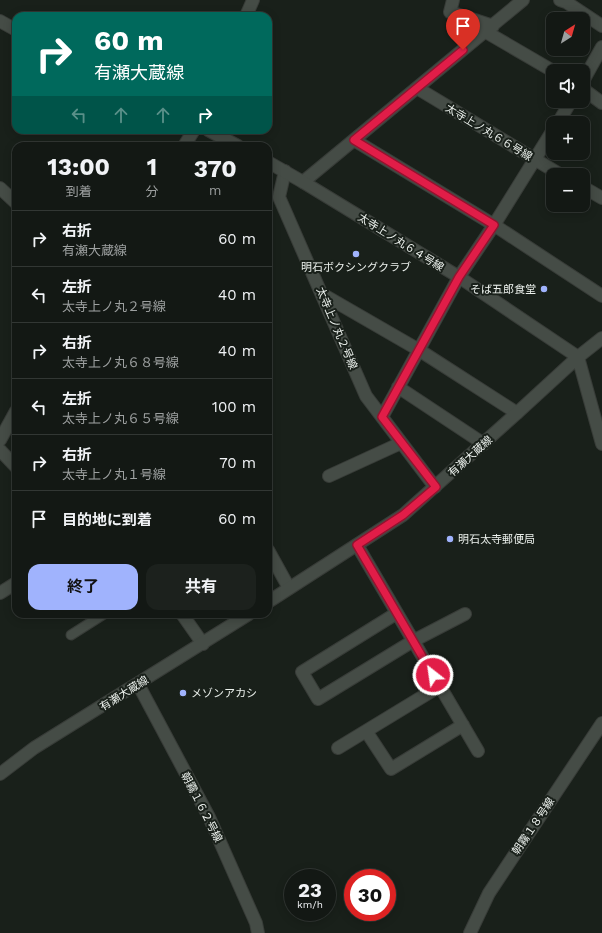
<!DOCTYPE html>
<html lang="ja">
<head>
<meta charset="utf-8">
<style>
  body { margin:0; font-family:"Work Sans","Noto Sans JP",sans-serif; background:#1c211d; color:#f1f3f6; height:100vh; display:flex; flex-direction:column; font-size:15px; white-space:nowrap }
  * { box-sizing:border-box; margin:0 }
  p { font-size:13px; color:#9da0a0 }
  .icon { flex:none; width:22px; height:22px; fill:none; stroke:currentColor; stroke-width:2; stroke-linecap:round; stroke-linejoin:round }
  .map { position:relative; flex:1; overflow:hidden }
  .sheet { position:absolute; left:12px; top:142px; width:260px; height:476px; display:flex; flex-direction:column; background:#131814; border-radius:12px; box-shadow:0 2px 10px #0003,0 0 0 1px #323734 }
  .sheet>* { flex:none }
  .guide { position:absolute; left:12px; top:12px; width:260px; height:122px; border-radius:12px; box-shadow:0 2px 10px #0003,0 0 0 1px #323734; background:#00695c; color:#fff; overflow:hidden }
  .needle { width:26px; rotate:37deg }
  .controls { position:absolute; left:546px; top:12px; display:grid; gap:8px }
  .controls a { display:grid; place-items:center; width:44px; height:44px; border-radius:8px; background:#131814; box-shadow:0 2px 10px #0003,0 0 0 1px #323734; font-size:20px }
  .speed { position:absolute; left:284px; top:869px; display:flex; gap:8px; font-size:20px; font-weight:700; text-align:center }
  .speed>* { display:grid; place-content:center; width:52px; height:52px; border-radius:50%; background:#131814; box-shadow:0 2px 10px #0003,0 0 0 1px #323734; line-height:1 }
  .speed small { font-size:10px; font-weight:400 }
  .speed .limit { border:6px solid #d22; background:#fff; color:#111 }
  .pin { position:absolute; display:grid; place-items:center; width:34px; height:34px; color:#fff; margin:-41px -17px; border-radius:50% 50% 50% 0; rotate:-45deg; box-shadow:0 0 4px #0007 }
  .pin .icon { rotate:45deg }
  .me { position:absolute; width:44px; margin:-22px; rotate:330deg; stroke-linejoin:round; filter:drop-shadow(0 0 3px #0008) }
  .turn { display:flex; align-items:center; gap:14px; height:84px; padding:0 16px; font-size:18px }
  .turn .icon { width:52px; height:52px; stroke-width:2.5 }
  .turn b { display:block; font-size:28px; line-height:34px }
  .lanes { display:flex; align-items:center; height:38px; padding:0 16px; background:#0003; justify-content:center; gap:20px; direction:ltr }
  .lanes .off { opacity:.35 }
  .eta { display:flex; justify-content:space-evenly; align-items:center; height:68px; text-align:center }
  .eta b { font-size:24px; font-weight:700; line-height:28px }
  .action { display:flex; gap:8px; margin-top:auto; padding:8px 16px }
  .action a { flex:1; height:46px; border-radius:12px; background:#a0b3fd; color:#111; font-size:16px; font-weight:700; line-height:46px; text-align:center }
  .action a+a { background:#1c211d; color:#f1f3f6 }
  ul { padding:0; list-style:none }
  li { display:flex; align-items:center; gap:12px; height:56px; padding:0 16px; border-top:1px solid #323734 }
  li div { flex:1 }
  li b { display:block; font-size:15px }
  li em { font-style:normal }
  .map>svg:first-child { display:block }
</style>
</head>
<body>
<div class="map">
<svg width="602" height="933" viewBox="0 0 602 933">
  <rect width="100%" height="100%" fill="#19201a"/>
  <g fill="none" stroke-linecap="round" stroke-linejoin="round">
    <g stroke="#383c38" stroke-width="11">
      <path id="lane" d="M71,635L104,614"/>
    </g>
    <g stroke="#383c38" stroke-width="14">
      <path id="street" d="M453,0L450,12L493,26
        M560,0L566,2L602,26
        M246,16L253,0
        M486,32L553,71
        M583,81L602,47
        M417,88L561,175
        M583,89L602,103
        M558,123L571,101
        M354,140L494,225L602,296
        M184,146L194,130
        M285,171L279,197L366,396L435,487
        M303,182L523,0
        M583,187L602,198
        M0,188L16,203
        M322,294L419,350L517,413
        M398,387L484,444
        M382,417L459,277L494,225L553,130
        M0,440L16,411
        M0,450L16,467
        M329,476L401,443
        M357,545L478,751
        M268,550L289,588
        M0,593L16,583
        M397,613L302,672L318,699L413,641L465,614
        M182,614L203,644
        M138,684L209,817L256,923L258,933
        M440,686L366,731L391,769L463,725
        M338,748L366,731"/>
    </g>
    <g stroke="#383c38" stroke-width="14">
      <path id="secondary" d="M0,21L16,30
        M208,130L238,146
        M268,162L303,182L459,277L578,357L602,444
        M268,602L403,515L517,413L578,357L602,338
        M0,774L34,748L249,614
        M470,933L489,893L602,723"/>
    </g>
    <use href="#lane" stroke="#454c46" stroke-width="9"/>
    <use href="#street" stroke="#454c46" stroke-width="12"/>
    <use href="#secondary" stroke="#454c46" stroke-width="12"/>
  </g>
  <g fill="none" stroke-linecap="round" stroke-linejoin="round">
    <g stroke="#92132f" stroke-width="10">
      <path id="route" d="M433,675L357,545L403,515L436,487L382,417L459,277L494,225L354,140L463,50"/>
    </g>
    <use href="#route" stroke="#e11d48" stroke-width="7"/>
  </g>
  <g fill="#a0b3fd" stroke="#19201a" stroke-width="1.5">
    <circle cx="356" cy="254" r="4"/>
    <circle cx="544" cy="289" r="4"/>
    <circle cx="450" cy="539" r="4"/>
    <circle cx="183" cy="693" r="4"/>
  </g>
  <g text-anchor="middle" stroke-width="4" stroke-linejoin="round" paint-order="stroke">
    <g font-size="11" fill="#ecf1ed" stroke="#19201a">
      <text transform="translate(489 132) rotate(31)" y="4">太寺上ノ丸６６号線</text>
      <text transform="translate(401 242) rotate(32)" y="4">太寺上ノ丸６４号線</text>
      <text transform="translate(337 328) rotate(67)" y="4">太寺上ノ丸２号線</text>
      <text transform="translate(470 456) rotate(-42)" y="4">有瀬大蔵線</text>
      <text transform="translate(124 693) rotate(-32)" y="4">有瀬大蔵線</text>
      <text transform="translate(202 807) rotate(63)" y="4">朝霧１６２号線</text>
      <text transform="translate(533 826) rotate(-56)" y="4">朝霧１８号線</text>
    </g>
    <g font-size="11" fill="#ecf1ed" stroke="#19201a" text-anchor="start">
      <text x="356" y="271" text-anchor="middle">明石ボクシングクラブ</text>
      <text x="536" y="293" text-anchor="end">そば五郎食堂</text>
      <text x="458" y="543">明石太寺郵便局</text>
      <text x="191" y="697">メゾンアカシ</text>
    </g>
  </g>
</svg>
<div class="controls">
<a><svg class="needle" viewBox="-14 -14 28 28"><path d="M0-13l5 13h-10z" fill="#e53935"/><path d="M0 13l5-13h-10z" fill="#9da0a0"/></svg></a>
<a><svg class="icon" aria-label="sound" viewBox="0 0 24 24"><path d="M4 9h4l5-4v14l-5-4H4zM17 9q2 3 0 6"/></svg></a>
<a>+</a>
<a>−</a>
</div>
<div class="speed"><div>23<small>km/h</small></div><div class="limit">30</div></div>
<div class="pin" style="left:463px;top:50px;background:#d93025"><svg class="icon" aria-label="arrive" viewBox="0 0 24 24"><path d="M6 21V4h12l-3 4 3 4H6"/></svg></div>
<svg class="me" style="left:433px;top:675px" viewBox="-20 -20 40 40"><circle r="17" fill="#e11d48" stroke="#fff" stroke-width="3"/><path d="M0-11L8 9 0 5-8 9z" fill="#fff"/></svg>
<div class="guide">
<div class="turn"><svg class="icon" aria-label="right" viewBox="0 0 24 24"><path d="M7 20v-9h11M14 6l5 5-5 5"/></svg><div><b>60 m</b>有瀬大蔵線</div></div>
<div class="lanes"><svg class="icon off" aria-label="left" viewBox="0 0 24 24"><path d="M17 20v-9H6M10 6l-5 5 5 5"/></svg><svg class="icon off" aria-label="ahead" viewBox="0 0 24 24"><path d="M12 20V5M6 11l6-6 6 6"/></svg><svg class="icon off" aria-label="ahead" viewBox="0 0 24 24"><path d="M12 20V5M6 11l6-6 6 6"/></svg><svg class="icon" aria-label="right" viewBox="0 0 24 24"><path d="M7 20v-9h11M14 6l5 5-5 5"/></svg></div>
</div>
<section class="sheet">
<div class="eta">
<div><b>13:00</b><p>到着</p></div>
<div><b>1</b><p>分</p></div>
<div><b>370</b><p>m</p></div>
</div>
<ul>
<li><svg class="icon" aria-label="right" viewBox="0 0 24 24"><path d="M7 20v-9h11M14 6l5 5-5 5"/></svg><div><b>右折</b><p>有瀬大蔵線</p></div><em>60 m</em></li>
<li><svg class="icon" aria-label="left" viewBox="0 0 24 24"><path d="M17 20v-9H6M10 6l-5 5 5 5"/></svg><div><b>左折</b><p>太寺上ノ丸２号線</p></div><em>40 m</em></li>
<li><svg class="icon" aria-label="right" viewBox="0 0 24 24"><path d="M7 20v-9h11M14 6l5 5-5 5"/></svg><div><b>右折</b><p>太寺上ノ丸６８号線</p></div><em>40 m</em></li>
<li><svg class="icon" aria-label="left" viewBox="0 0 24 24"><path d="M17 20v-9H6M10 6l-5 5 5 5"/></svg><div><b>左折</b><p>太寺上ノ丸６５号線</p></div><em>100 m</em></li>
<li><svg class="icon" aria-label="right" viewBox="0 0 24 24"><path d="M7 20v-9h11M14 6l5 5-5 5"/></svg><div><b>右折</b><p>太寺上ノ丸１号線</p></div><em>70 m</em></li>
<li><svg class="icon" aria-label="arrive" viewBox="0 0 24 24"><path d="M6 21V4h12l-3 4 3 4H6"/></svg><div><b>目的地に到着</b></div><em>60 m</em></li>
</ul>
<div class="action"><a>終了</a><a>共有</a></div>
</section>
</div>
</body>
</html>
